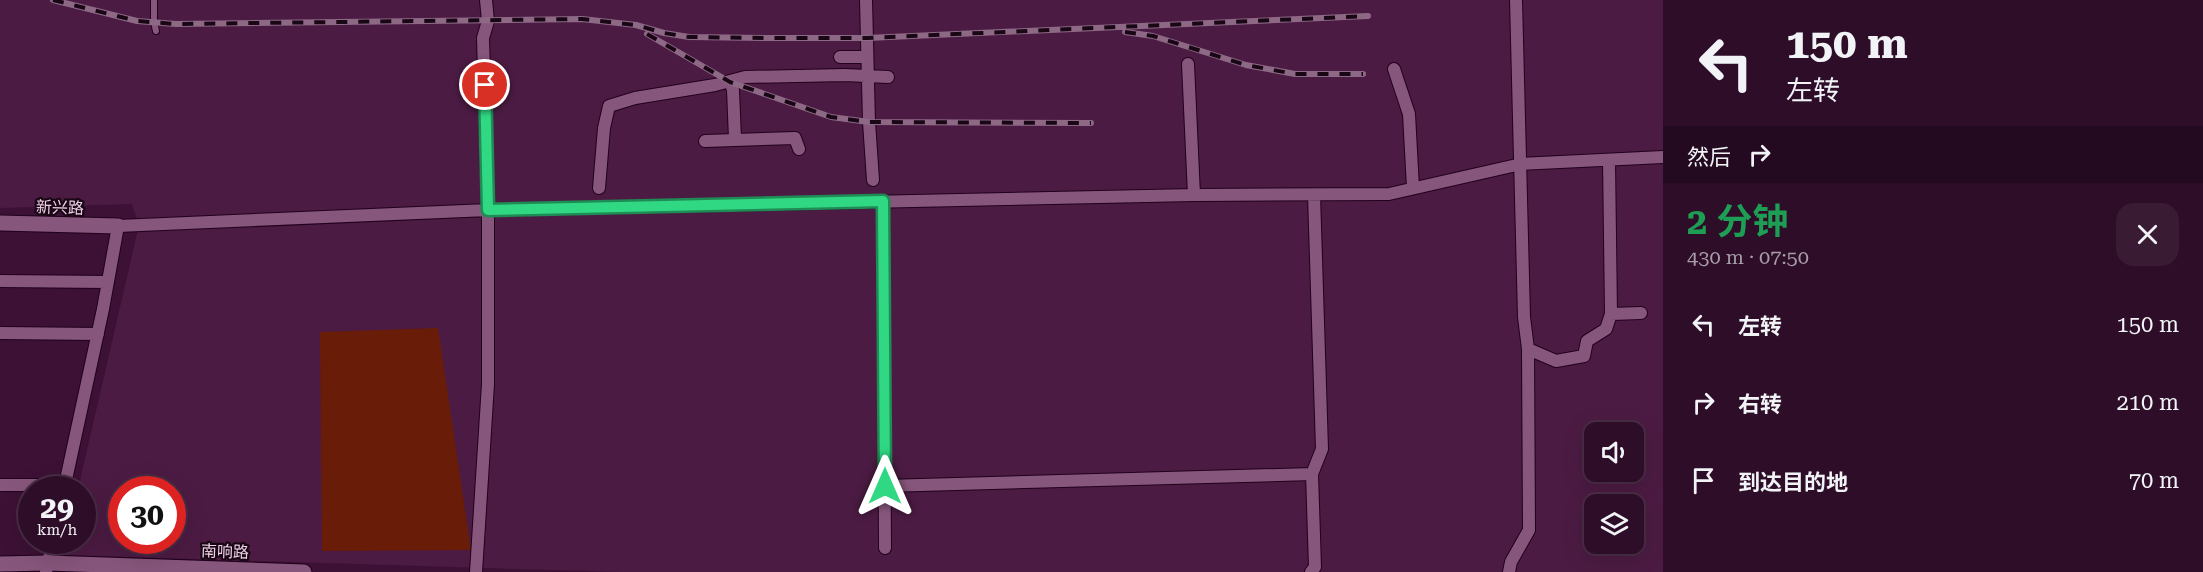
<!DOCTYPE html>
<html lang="zh">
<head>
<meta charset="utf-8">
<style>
  body { margin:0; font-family:"Roboto Serif","Noto Sans SC",serif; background:#391b34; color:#f1f3f6; height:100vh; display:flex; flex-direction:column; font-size:22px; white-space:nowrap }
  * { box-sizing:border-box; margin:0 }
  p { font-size:20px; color:#a79ca8 }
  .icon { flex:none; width:33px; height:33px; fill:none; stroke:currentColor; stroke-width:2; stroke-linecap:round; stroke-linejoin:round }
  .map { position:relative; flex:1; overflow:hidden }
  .details { display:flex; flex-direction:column; background:#2d0d28; width:540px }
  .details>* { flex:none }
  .hud { background:#2d0d28; color:#f1f3f6; overflow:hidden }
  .controls { position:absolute; left:1584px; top:422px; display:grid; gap:12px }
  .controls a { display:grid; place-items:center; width:60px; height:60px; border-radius:12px; background:#2d0d28; box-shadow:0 6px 24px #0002,0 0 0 2px #482d45; font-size:30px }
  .speed { position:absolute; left:18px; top:476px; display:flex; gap:12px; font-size:30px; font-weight:700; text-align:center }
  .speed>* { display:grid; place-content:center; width:78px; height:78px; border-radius:50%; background:#2d0d28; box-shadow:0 6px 24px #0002,0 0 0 2px #482d45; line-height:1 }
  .speed small { font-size:15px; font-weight:400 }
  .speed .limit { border:9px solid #d22; background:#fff; color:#111 }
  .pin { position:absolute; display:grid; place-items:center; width:51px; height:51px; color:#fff; margin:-26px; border:3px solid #fff; border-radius:50%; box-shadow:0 2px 6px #0007 }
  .me { position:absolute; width:66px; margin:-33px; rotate:0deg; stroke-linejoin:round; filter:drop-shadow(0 0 4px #0008) }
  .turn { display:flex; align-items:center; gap:21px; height:126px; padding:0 24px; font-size:27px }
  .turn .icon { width:78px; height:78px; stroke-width:2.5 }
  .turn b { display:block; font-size:42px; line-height:51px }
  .then { display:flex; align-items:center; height:57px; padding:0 24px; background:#0003; gap:12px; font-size:22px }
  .round { display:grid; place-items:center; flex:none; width:63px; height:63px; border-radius:18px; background:#391b34 }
  .summary { display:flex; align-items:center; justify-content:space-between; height:102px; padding:0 24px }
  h1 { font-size:36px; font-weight:700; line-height:45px; color:#1e9e55 }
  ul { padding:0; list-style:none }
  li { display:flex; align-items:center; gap:18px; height:78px; padding:0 24px }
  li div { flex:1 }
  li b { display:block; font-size:22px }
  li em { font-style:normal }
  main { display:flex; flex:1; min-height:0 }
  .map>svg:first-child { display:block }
</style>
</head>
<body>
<main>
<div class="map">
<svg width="1663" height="572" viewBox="0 0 1663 572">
  <rect width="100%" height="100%" fill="#3c1135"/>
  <path fill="#4c1b43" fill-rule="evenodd" d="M0,0H1663V572H618L63,555L67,540H82V489H78L139,225L132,204L0,208ZM1594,432H1634V471H1594ZM122,489H172V540H122ZM1594,504H1634V543H1594Z"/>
  <path fill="#691c08" d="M438,328L471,550L322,551L320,332Z"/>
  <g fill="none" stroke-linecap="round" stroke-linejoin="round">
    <g stroke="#21001c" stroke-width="8">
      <path id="service" d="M154,0V22L156,31"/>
    </g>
    <g stroke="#21001c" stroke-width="14">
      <path id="minor" d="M866,0L869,122L873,180
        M1516,0L1524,317L1528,349L1556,361L1584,356L1587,341L1606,329L1611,314L1609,160
        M840,57H866
        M1188,64L1194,195
        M1394,69L1409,114L1413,188
        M730,82L733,90L735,139
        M705,141L795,138L799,149
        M599,188L604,128L609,106L635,98L715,85L745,77L845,75L888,77
        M883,201L885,548
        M0,281L108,282
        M1611,314L1641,313
        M0,333L98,334
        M0,485H65
        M885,486L1312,474
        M64,489L103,309L118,226L488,210L1194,195L1389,194L1521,164L1663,157
        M46,572L53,540
        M476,572L488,384V210L483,38L488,21L486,0
        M1311,572L1315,567L1312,474L1322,449L1314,195
        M1509,572L1511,562L1529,530L1528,349"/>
    </g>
    <g stroke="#21001c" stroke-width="17">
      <path id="tertiary" d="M0,223L118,226
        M0,564L48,563L304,572"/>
    </g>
    <use href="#service" stroke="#87567c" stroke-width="6"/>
    <use href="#minor" stroke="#87567c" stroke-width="12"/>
    <use href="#tertiary" stroke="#87567c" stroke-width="15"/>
    <g stroke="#8d6986" stroke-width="6">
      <path id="rail" d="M53,0L137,21L176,24L582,19L636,25L664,33L689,37L764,38H867L1368,16
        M1125,32L1153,36L1246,65L1295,74H1363
        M647,34L730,82L831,117L869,122L1091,123"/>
    </g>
    <use href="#rail" stroke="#190715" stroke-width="4" stroke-dasharray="11" stroke-linecap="butt"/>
  </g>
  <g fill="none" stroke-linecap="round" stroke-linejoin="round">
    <g stroke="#1f8c55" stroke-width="15">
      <path id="route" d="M485,85L488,210L883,201L885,486"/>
    </g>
    <use href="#route" stroke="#30d883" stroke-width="10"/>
  </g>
  <g text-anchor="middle" stroke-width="4.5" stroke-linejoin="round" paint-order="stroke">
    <g font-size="16" fill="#edd0e5" stroke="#190715">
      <text transform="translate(60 207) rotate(2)" y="6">新兴路</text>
      <text transform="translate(225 551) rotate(2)" y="6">南响路</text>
    </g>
  </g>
</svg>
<div class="controls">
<a><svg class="icon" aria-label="sound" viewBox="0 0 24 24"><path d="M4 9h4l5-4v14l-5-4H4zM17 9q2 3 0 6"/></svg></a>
<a><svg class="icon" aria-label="layers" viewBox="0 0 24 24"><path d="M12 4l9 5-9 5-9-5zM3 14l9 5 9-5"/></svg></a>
</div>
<div class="speed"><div>29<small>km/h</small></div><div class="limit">30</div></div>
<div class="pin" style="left:485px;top:85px;background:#d93025"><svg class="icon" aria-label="arrive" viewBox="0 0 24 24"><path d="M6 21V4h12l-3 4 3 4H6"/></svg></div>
<svg class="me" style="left:885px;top:486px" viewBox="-20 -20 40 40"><path d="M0-17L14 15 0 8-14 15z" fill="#30d883" stroke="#fff" stroke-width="4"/></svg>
</div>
<section class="details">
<div class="hud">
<div class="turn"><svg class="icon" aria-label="left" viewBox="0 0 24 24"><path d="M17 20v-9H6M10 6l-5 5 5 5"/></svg><div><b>150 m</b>左转</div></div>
<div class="then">然后<svg class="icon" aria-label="right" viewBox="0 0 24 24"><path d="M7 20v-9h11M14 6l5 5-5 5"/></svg></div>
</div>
<div class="summary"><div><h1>2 分钟</h1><p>430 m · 07:50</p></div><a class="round"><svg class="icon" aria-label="close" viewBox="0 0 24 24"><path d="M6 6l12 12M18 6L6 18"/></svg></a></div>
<ul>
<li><svg class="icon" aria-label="left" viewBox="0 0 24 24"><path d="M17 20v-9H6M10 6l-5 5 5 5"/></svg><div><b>左转</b></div><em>150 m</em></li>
<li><svg class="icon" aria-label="right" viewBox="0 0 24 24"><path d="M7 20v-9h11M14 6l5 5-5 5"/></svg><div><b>右转</b></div><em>210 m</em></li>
<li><svg class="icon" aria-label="arrive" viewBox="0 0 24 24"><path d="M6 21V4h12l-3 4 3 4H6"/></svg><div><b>到达目的地</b></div><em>70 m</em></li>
</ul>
</section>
</main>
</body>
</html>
